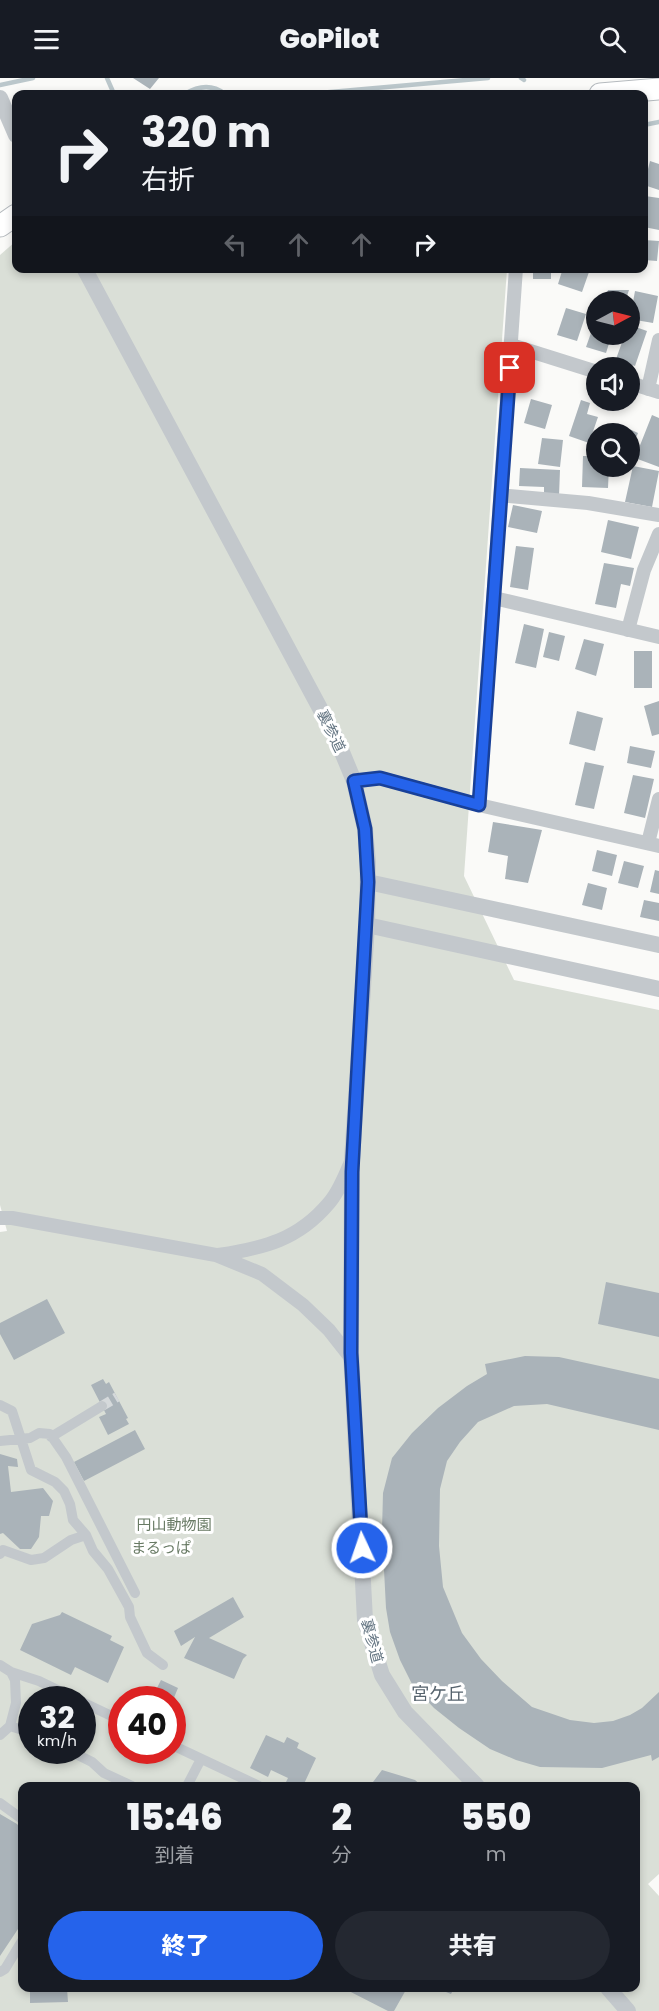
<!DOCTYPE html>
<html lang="ja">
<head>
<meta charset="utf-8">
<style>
  body { margin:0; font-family:Poppins,"Noto Sans JP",sans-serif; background:#242831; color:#f1f3f6; height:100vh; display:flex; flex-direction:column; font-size:22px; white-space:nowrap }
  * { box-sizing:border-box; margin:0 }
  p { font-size:20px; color:#9ea1a6 }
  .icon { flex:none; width:33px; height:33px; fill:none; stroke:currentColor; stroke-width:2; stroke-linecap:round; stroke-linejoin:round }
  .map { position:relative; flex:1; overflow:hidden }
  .drawer { position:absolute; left:18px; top:1704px; width:622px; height:210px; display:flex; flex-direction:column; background:#171b24; border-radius:12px; box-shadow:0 3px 9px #0003 }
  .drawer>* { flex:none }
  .guide { position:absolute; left:12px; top:12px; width:636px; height:183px; border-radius:12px; box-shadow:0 3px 9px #0003; background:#171b24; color:#f1f3f6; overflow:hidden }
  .needle { width:39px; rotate:83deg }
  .controls { position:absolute; left:586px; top:213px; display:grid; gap:12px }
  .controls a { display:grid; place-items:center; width:54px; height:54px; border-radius:50%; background:#171b24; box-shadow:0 3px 9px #0003; font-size:30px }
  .speed { position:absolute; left:18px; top:1608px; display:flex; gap:12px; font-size:30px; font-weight:700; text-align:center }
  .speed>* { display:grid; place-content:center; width:78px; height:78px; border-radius:50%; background:#171b24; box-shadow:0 3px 9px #0003; line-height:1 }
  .speed small { font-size:15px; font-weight:400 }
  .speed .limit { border:9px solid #d22; background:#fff; color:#111 }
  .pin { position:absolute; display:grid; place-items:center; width:51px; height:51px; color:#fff; margin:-26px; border-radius:12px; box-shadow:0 3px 9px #0006 }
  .me { position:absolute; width:66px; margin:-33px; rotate:357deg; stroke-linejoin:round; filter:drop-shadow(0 0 4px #0008) }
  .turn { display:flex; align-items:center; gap:21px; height:126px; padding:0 30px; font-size:27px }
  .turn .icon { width:78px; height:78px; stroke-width:2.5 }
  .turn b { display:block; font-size:42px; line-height:51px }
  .lanes { display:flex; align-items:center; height:57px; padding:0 30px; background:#0003; justify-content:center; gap:30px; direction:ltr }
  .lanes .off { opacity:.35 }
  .eta { display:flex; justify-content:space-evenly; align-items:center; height:102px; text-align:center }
  .eta b { font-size:36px; font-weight:800; line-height:42px }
  .action { display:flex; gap:12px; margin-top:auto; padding:12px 30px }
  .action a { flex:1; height:69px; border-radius:36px; background:#2563eb; color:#fff; font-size:24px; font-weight:800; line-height:69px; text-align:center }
  .action a+a { background:#242831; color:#f1f3f6 }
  header { display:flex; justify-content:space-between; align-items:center; height:78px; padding:0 30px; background:#171b24; font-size:27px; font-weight:800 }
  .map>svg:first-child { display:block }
</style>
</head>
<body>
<header><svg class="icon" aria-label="menu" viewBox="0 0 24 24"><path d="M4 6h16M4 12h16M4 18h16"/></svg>GoPilot<svg class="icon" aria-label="search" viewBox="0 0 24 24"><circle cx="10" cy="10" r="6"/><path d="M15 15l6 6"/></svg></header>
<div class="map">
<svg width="659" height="1933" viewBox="0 0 659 1933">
  <rect width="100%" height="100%" fill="#fafaf8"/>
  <path fill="#dadfd7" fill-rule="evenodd" d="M16,163V190L507,191L464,798L514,902L659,932V1796L648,1806L659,1818V1933H0V1154L7,1153L0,1127V177ZM32,1622H82V1672H32ZM122,1622H172V1672H122ZM22,1708H636V1910H22Z"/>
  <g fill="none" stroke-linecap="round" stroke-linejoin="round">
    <path stroke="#bbc7cb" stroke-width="4.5" d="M107,0L114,16
      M521,0L524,2
      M0,7L33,0
      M185,16C198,8 212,6 225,16
      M308,16L488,0
      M644,47L659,44"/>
  </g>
  <path fill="#aab3b9" d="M133,0H159L150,11Z
    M650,83L659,86V112L644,107Z
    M645,118L659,120V152L644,149Z
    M644,162L659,163L657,183L644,182Z
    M533,190H551V201H533Z
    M563,190H580L589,194L582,214L558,206Z
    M608,212H629L625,224H599L601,217L606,219Z
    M635,213L658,218L653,245L630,241Z
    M566,230L586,236L577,263L557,257Z
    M597,238V256H612L606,275L586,269Z
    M630,247L647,253L635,288L616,281L625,256H630Z
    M531,321L552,327L545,351L524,345Z
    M581,322L590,325L587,336L598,339L589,365L569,358Z
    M652,337L659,340V389L635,380Z
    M623,348L638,355L630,374V356H620Z
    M542,360L563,362L560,389L538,386Z
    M583,378H597V388H609L608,410L582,409Z
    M633,388L659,393L652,429L625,424Z
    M520,390L560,392L559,418L544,417V409L519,408Z
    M513,427L542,433L537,455L508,449Z
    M608,442L639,449L631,481L601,474Z
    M516,468L534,470L528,512L510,509Z
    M604,485L634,490L630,508L621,506L616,530L595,526Z
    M524,546L544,551L536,590L515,585Z
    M549,554L565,558L559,583L543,579Z
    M584,561L604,566L596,598L575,591Z
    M634,573H652V610H634Z
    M659,623V656L652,658L644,628Z
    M577,633L603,640L595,673L569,666Z
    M630,668L655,673L651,690L627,685Z
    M585,684L604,688L594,731L575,727Z
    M633,697L654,701L645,740L624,735Z
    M493,744L542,752L528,805L505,801L508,778L488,774Z
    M597,772L617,777L612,798L592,793Z
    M624,783L644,788L638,810L618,805Z
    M655,792L659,793V816L650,814Z
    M588,805L607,810L602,832L582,827Z
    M644,822L659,825V843L640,839Z
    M606,1204L659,1215V1259L598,1246Z
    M47,1221L65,1255L14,1282L0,1256V1245Z
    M525,1278L559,1279L659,1301V1352L547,1326L514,1328L478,1344L460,1364L447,1383L440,1411L439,1468L443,1509L462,1555L481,1581L502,1603L532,1629L570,1642L594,1645L613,1643L630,1637L642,1630L659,1614V1679L652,1683L651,1677L602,1690L540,1689L516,1682L490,1671L459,1650L434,1630L413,1608L400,1582L390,1554L386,1530L382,1453L383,1415L392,1380L412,1355L438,1330L467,1308L487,1296L485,1286Z
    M103,1301L106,1306L109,1304L128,1340L126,1341L129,1346L108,1357L99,1339L106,1336L91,1307Z
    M135,1352L145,1371L84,1403L74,1384Z
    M0,1376L17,1381L18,1389L8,1388L11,1414L43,1410L53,1423L49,1438H41L39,1459L31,1471H20L3,1455L0,1456Z
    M233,1519L244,1539L209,1560L247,1577L243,1581L234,1601L184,1580L195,1559L181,1568L174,1553Z
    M62,1534L112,1558L110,1562L124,1569L108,1605L75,1589L71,1597L20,1572L32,1546L60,1537Z
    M161,1602L178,1610L173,1622H151Z
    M172,1635L179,1638L172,1651Z
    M266,1657L284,1665L287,1659L299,1665L297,1670L316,1680L303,1708H284L288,1700L271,1692L268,1699L250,1690Z
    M382,1692L415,1702L422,1708H378L373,1704Z
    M0,1736L17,1746L22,1752V1845L0,1878Z
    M30,1910H67L68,1924L30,1925Z
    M343,1910H407L394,1933H388Z
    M436,1910H454L451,1916Z"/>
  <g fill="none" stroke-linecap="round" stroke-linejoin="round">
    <path stroke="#d5d9db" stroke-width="10" stroke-dasharray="10 5" stroke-linecap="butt" d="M102,1328L117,1319"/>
    <g stroke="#b5babe" stroke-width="23">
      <path id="primary" d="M600,16L659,11
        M0,148L16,137"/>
    </g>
    <path stroke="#c3c8cc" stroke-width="10" d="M0,1327L12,1333L31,1392L55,1404L64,1413L70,1426L73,1442L86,1457L93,1473L108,1491L129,1529L130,1539L147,1575L163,1587
      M51,1359L102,1328
      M0,1363L30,1360L39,1355L50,1356L66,1379L135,1515
      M0,1476L3,1472L31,1482L44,1480L71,1462L86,1457
      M0,1587L11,1594L15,1602L16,1625L10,1648L0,1657
      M11,1594L39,1603L78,1622
      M82,1624L122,1643
      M10,1648L32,1655
      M172,1667L259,1708
      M68,1672L92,1684L104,1695L132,1708
      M187,1708L201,1681
      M0,1725L22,1741
      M0,1894L5,1891L22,1863"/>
    <path stroke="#c3c8cc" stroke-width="14" d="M511,267L597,294
      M630,305L659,314
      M648,311L659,262
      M509,418L588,425L659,437
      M494,520L659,559
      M628,552L644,492L659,456
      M354,703L380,700L479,727L659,768
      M479,727L516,190
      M648,765L659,721
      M0,1140H12L216,1177L262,1196L303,1227L329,1252L351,1280
      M218,1177C264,1170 298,1162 329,1125C339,1114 345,1097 351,1084"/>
    <path stroke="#c3c8cc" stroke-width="16" d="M0,20L16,57
      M84,190L337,662L354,703L365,751L368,784L367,847L352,1082L351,1275L365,1542L382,1597L405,1634L477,1708
      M368,804L659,867
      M367,847L659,911
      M608,1910L628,1933"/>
    <use href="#primary" stroke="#fff" stroke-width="21"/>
  </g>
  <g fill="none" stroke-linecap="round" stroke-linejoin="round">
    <g stroke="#184099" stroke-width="15">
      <path id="route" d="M362,1470L351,1275L352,1094L368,804L365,751L354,703L380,700L479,727L510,290"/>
    </g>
    <use href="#route" stroke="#2563eb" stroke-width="10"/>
  </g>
  <g text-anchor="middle" stroke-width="6" stroke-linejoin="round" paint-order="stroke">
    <g font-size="15" fill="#657683" stroke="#fff">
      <text transform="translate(331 653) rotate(64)" y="5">裏参道</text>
      <text transform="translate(372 1563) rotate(75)" y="5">裏参道</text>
    </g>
    <g font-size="15" fill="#687a64" stroke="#fff">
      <text x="174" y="1452">円山動物園</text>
      <text x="161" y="1475">まるっぱ</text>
    </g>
    <g font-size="18" fill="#57646e" stroke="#fff">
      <text x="438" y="1622">宮ケ丘</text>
    </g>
  </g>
</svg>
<div class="controls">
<a><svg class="needle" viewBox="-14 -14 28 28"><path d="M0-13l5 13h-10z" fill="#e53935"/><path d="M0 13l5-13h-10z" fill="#9ea1a6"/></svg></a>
<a><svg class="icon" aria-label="sound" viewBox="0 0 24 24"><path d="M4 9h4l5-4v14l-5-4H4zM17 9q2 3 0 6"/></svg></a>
<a><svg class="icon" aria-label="search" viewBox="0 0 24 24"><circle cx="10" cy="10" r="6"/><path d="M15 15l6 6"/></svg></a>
</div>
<div class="speed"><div>32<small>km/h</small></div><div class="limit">40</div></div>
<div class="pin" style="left:510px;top:290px;background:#d93025"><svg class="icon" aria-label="arrive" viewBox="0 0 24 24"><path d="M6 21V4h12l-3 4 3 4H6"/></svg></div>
<svg class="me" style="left:362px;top:1470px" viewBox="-20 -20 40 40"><circle r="17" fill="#2563eb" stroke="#fff" stroke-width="3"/><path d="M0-11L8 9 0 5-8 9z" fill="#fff"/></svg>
<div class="guide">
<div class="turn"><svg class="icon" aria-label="right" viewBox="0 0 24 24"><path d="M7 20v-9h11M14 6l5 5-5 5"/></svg><div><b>320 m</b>右折</div></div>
<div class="lanes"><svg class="icon off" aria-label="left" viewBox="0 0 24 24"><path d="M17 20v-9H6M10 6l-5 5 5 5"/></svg><svg class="icon off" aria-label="ahead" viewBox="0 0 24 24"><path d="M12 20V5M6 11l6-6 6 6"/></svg><svg class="icon off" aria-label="ahead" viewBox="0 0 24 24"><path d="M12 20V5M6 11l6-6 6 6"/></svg><svg class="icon" aria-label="right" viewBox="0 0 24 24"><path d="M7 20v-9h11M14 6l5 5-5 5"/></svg></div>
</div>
<section class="drawer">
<div class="eta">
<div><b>15:46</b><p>到着</p></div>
<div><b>2</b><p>分</p></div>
<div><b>550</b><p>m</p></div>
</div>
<div class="action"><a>終了</a><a>共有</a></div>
</section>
</div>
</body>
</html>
